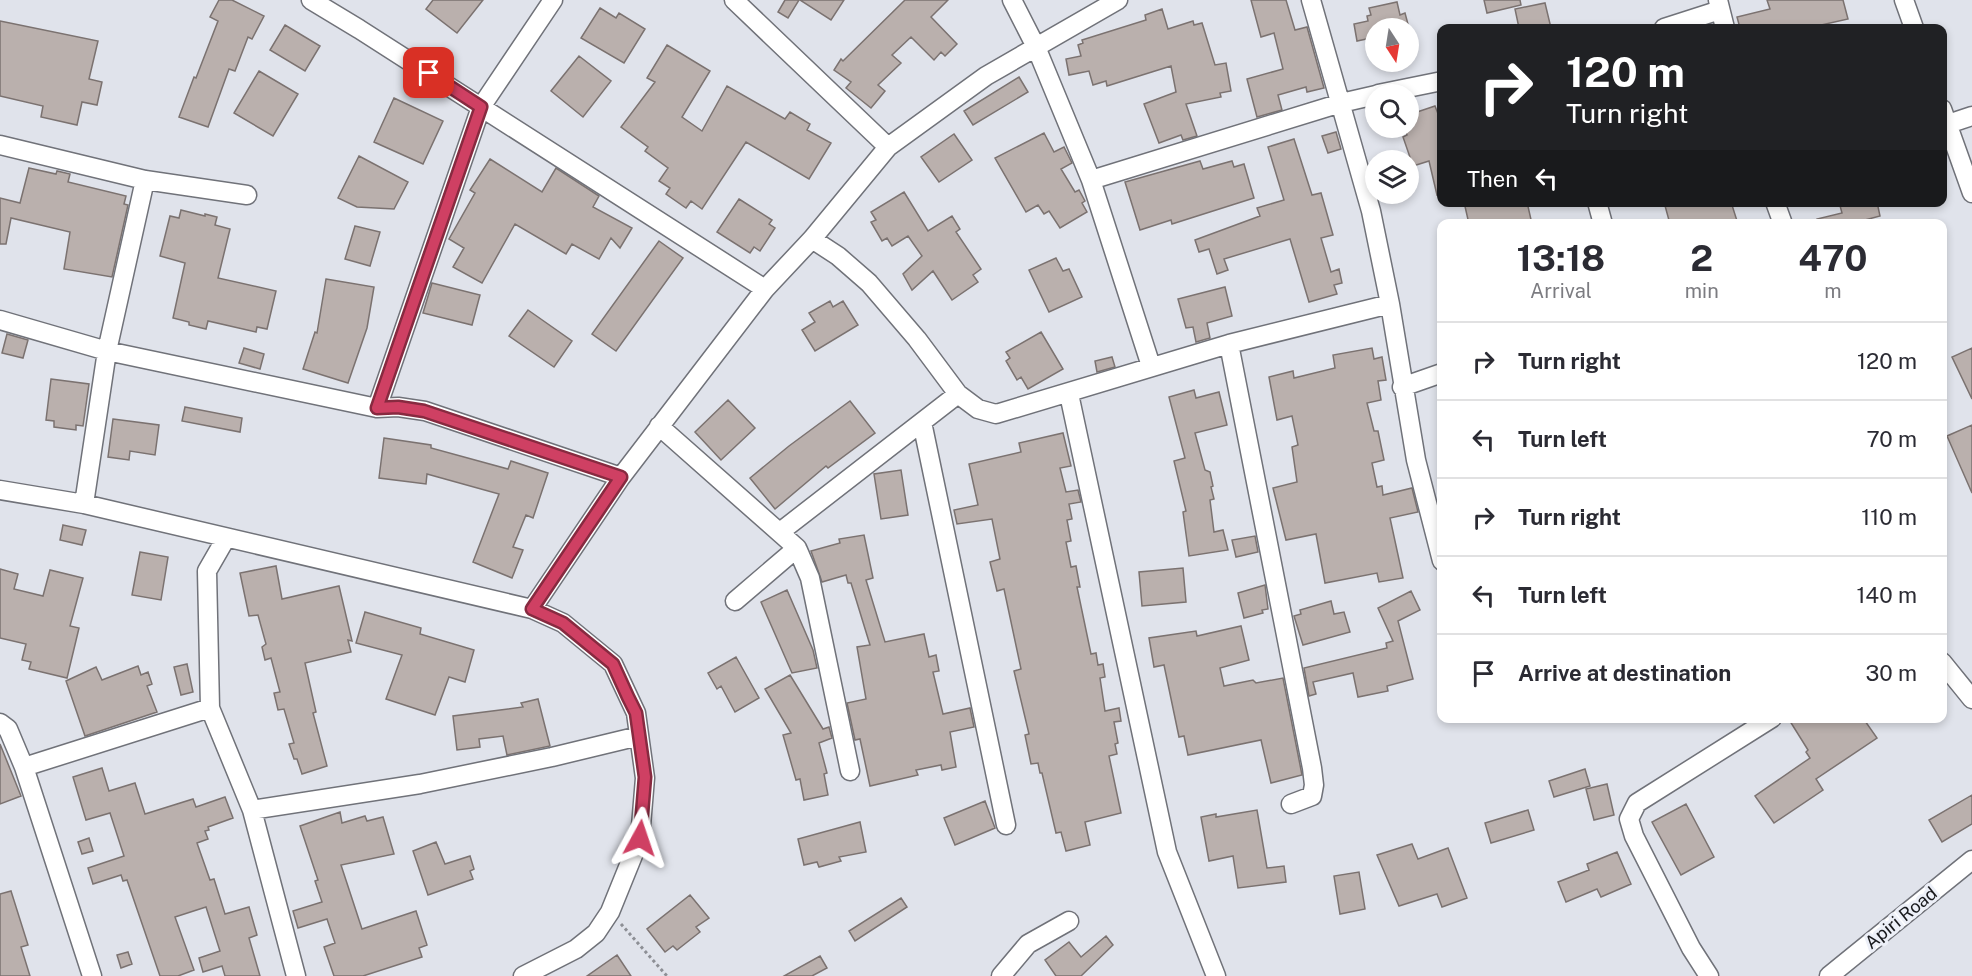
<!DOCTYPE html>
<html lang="en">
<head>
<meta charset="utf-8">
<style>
  body { margin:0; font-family:"Public Sans",sans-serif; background:#f2f2f3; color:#2b2b33; height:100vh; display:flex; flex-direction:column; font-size:22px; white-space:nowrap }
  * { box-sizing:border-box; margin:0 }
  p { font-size:20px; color:#7c7c81 }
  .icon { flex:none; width:33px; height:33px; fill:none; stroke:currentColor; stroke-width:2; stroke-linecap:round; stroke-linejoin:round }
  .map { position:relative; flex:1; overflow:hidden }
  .details { position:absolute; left:1437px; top:219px; width:510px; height:504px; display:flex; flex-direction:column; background:#fff; border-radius:12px; box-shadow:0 3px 9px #0003 }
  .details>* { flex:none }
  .top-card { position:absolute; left:1437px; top:24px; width:510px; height:183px; border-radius:12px; box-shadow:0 3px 9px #0003; background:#202124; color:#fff; overflow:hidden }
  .needle { width:39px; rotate:168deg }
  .buttons { position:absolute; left:1365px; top:18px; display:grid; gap:12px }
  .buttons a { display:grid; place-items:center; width:54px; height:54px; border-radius:50%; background:#fff; box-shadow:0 3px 9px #0003; font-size:30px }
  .pin { position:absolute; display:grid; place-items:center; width:51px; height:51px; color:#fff; margin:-26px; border-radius:12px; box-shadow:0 3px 9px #0006 }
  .me { position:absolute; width:66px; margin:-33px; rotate:5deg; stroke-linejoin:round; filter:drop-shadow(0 0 4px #0008) }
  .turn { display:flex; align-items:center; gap:21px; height:126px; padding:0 30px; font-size:27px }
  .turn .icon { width:78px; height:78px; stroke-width:2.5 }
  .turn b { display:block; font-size:42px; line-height:51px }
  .then { display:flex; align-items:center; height:57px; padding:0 30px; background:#0003; gap:12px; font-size:22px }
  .eta { display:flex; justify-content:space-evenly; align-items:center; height:102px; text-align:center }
  .eta b { font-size:36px; font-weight:700; line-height:42px }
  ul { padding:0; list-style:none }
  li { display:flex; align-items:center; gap:18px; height:78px; padding:0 30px; border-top:2px solid #e1e1e2 }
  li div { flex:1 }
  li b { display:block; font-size:22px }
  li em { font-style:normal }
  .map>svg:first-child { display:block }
</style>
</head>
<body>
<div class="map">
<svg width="1972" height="976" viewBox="0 0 1972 976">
  <rect width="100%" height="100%" fill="#e0e3eb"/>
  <path fill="#bab0ad" stroke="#7b7270" stroke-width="1.5" d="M219,0H232L264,16L252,39L248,37L235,71L229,69L208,127L179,117L194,77L196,78L218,21L210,17Z
    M433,0H483L457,33L426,9Z
    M785,0H799L788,18L778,12Z
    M800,0H844L831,20Z
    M905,0H948L931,17L957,44L945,56L941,52L934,60L911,37L892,55L901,63L878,85L885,91L871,108L846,88L851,82L834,70L841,59L843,61Z
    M1251,0H1286L1295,30L1307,27L1324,88L1307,92L1306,87L1278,95L1282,110L1257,117L1247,79L1283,69L1274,33L1261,37Z
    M1484,0H1520L1521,5L1487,13Z
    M1767,0H1843L1848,19L1808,28H1740L1737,17L1770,9Z
    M1397,2L1400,15L1405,13L1409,28H1376V37L1357,41L1354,24L1368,21L1367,16L1371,15L1369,8Z
    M1545,3L1551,28H1519L1515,9Z
    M600,8L616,18L619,13L645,29L624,63L581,38Z
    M1162,9L1168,29L1193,21L1194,25L1202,23L1215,65L1226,63L1231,91L1220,93L1221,97L1186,104L1197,136L1183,140L1181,135L1159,143L1144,104L1176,92L1171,66L1107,86L1106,81L1093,85L1089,71L1069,75L1066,59L1081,56L1078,45L1083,43L1082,40L1146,20L1145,15Z
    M0,21L98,41L89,79L102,82L97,105L82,102L77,125L41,117L43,106L0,96Z
    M285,25L320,46L305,71L270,50Z
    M667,45L710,71L682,117L702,131L727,86L785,119L790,112L810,124L807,130L831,143L809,179L746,142L702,209L691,201L686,208L666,194L670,188L659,181L668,168L645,151L648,147L621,127L655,82L647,78Z
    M579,56L611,81L583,117L551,91Z
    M259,71L298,94L273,136L234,113Z
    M1019,77L1028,92L973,125L964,111Z
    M394,98L443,121L423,164L374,142Z
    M1435,106L1442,124V194L1437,195L1429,161L1413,166L1403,137L1407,135L1404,128H1408V115Z
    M1336,132L1341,149L1328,153L1322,136Z
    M1044,133L1054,152L1064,147L1072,163L1061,169L1075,192L1079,190L1085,201L1082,203L1087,212L1060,228L1049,211L1044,214L1038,205L1026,212L995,158Z
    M954,134L972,160L939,182L921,157Z
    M1294,139L1312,195L1321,193L1333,235L1321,238L1331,272L1339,269L1342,283L1334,285L1337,294L1309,302L1290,239L1224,259L1228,270L1217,274L1209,249L1199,252L1195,240L1260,216L1257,208L1284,200L1268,147Z
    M359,156L408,182L394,209L357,207L338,198Z
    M490,159L542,192L556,168L599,196L593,207L632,228L620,248L611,238L599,259L572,244L566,254L515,224L482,283L453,267L464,248L449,239L475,193L470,190Z
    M1200,161L1203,169L1232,161L1234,167L1244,164L1254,198L1172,224L1171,220L1140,230L1125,182Z
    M29,168L56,174L57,171L70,174L68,182L126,196L124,204L128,205L112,277L64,269L70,232L11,218L6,244H0V198L20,203Z
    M904,192L928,231L952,216L960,229L956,232L981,269L973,275L978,282L952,300L933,271L912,290L903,274L922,256L908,236L892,246L887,238L882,241L871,222L876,220L871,212Z
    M739,199L772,220L769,224L775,228L760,251L754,247L750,253L717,232Z
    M1464,202H1527L1532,224H1469Z
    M1664,202H1731L1738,224H1670Z
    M1839,202H1877L1880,216L1850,224H1818L1817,219L1842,213Z
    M181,210L205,216V214L217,217L215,225L230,229L218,278L276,291L267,329L257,327L256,332L208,321L206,329L189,325V322L173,318L185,263L160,256L170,216L179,218Z
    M355,226L380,232L370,266L345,259Z
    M659,241L683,258L616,351L592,334Z
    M1056,258L1063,271L1069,269L1082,297L1049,312L1029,270Z
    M326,279L374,287L367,328L348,383L303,369L315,332L317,333Z
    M432,283L480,295L472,325L423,313Z
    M1225,287L1232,316L1207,323L1210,338L1196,342L1193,327L1186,328L1178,299Z
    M830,301L833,307L843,301L858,325L815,351L802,330L815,322L809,313Z
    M528,310L572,341L554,367L509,336Z
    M1041,332L1063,369L1028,389L1021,377L1017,380L1006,361L1010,358L1006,352Z
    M7,334L28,340L23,358L2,353Z
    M244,348L264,354L260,369L239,363Z
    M1372,348L1374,359L1382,357L1386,380L1378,381L1381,400L1367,403L1374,431H1378L1384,460L1372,463L1377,487L1382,486L1383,495L1412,488L1418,512L1390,518L1403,578L1379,582L1377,573L1325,583L1316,534L1286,540L1273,488L1297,482L1292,447L1298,445L1292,416L1277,420L1269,377L1293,371L1294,378L1335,368L1333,355Z
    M1972,348V399L1952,357Z
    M1112,357L1115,367L1097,372L1095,361Z
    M51,379L89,384L83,426L76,425V430L54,427V421L46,420Z
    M1194,390L1196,398L1219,392L1227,425L1195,433L1205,470L1210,472L1213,486L1211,487L1214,499L1210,500L1214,532L1223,530L1228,550L1189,556L1183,512L1186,511L1174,461L1185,458L1169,397Z
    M728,400L755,428L721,460L695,432Z
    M850,401L875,433L828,468L826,466L775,509L750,478L789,446Z
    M185,407L242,418L240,432L182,421Z
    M113,419L159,425L155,455L130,451L129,460L108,457Z
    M1972,425V493L1947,436Z
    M1063,433L1071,466L1060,468L1066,492L1078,490L1081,502L1069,504L1072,519L1067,520L1071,541L1066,542L1071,567L1076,566L1080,587H1077L1091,654L1096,653L1098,665L1103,664L1105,677L1100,678L1105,711L1119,708L1121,721L1114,722L1118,743L1115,744L1117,754L1109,756L1121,813L1085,822L1090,845L1066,851L1061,832L1056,833L1042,773H1040L1038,763L1031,764L1025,735L1029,734L1014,671L1021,669L1004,589L997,591L990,562L1000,559L992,519L957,524L954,510L978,505L969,464L1021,452L1019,443Z
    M384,438L431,445V448L508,469L511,461L548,473L533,518L526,515L513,547L523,550L512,578L473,562L499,494L427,474L426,484L379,478Z
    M901,470L908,515L881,519L874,474Z
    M63,525L86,530L82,545L60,540Z
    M864,535L873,578L866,580L885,642L924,634L929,657L936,655L939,671L933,672L943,714L970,708L974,727L950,732L956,767L942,770L941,765L916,770L918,775L870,786L860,739L855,740L847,703L866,699L857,647L870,645L851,583H848L846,575L822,582L811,551L840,543L839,539Z
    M1255,536L1258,552L1236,557L1232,540Z
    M140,552L168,557L161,600L132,595Z
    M276,566L282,599L339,586L352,641L348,640L351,652L305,663L316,712L313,713L327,766L302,774L297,759H294L289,744L294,743L284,709L278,710L274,693L280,692L271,658L265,660L262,647L266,644L258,615L249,616L240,573Z
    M1183,568L1186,602L1142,606L1139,572Z
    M0,569L18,574L14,589L43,596L50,570L83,578L70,626L79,628L67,678L29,669L31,662L22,660L26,644L0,638Z
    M1265,585L1268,609L1262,610L1263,613L1244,618L1238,593Z
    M787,590L813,650L817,668L792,673L761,602Z
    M1411,591L1420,610L1398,621L1413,679L1387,686L1388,691L1358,697L1353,673L1313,682L1316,694L1309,696L1304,668L1387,648L1386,643L1393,641L1378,608Z
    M1331,601L1334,614L1344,612L1350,632L1303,645L1294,616L1301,614L1300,610Z
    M365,612L421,628L420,634L474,650L465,682L449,677L435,715L386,699L402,655L356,643Z
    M1241,626L1249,660L1220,668L1224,686L1253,680L1256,683L1283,678L1302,775L1271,783L1261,740L1188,755L1184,736L1179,737L1164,665L1154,667L1149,638L1196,631L1197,636Z
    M736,657L759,698L735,712L721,686L717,689L708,673Z
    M187,664L193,692L181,695L174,667Z
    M138,666L141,675L148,672L152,684L147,686L157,712L85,736L66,681L96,667L102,680Z
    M790,675L823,729L829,727L832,738L819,743L827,773L824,774L828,795L804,800L800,779L796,780L783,735L791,733L765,689Z
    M538,699L550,746L507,755L503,736L479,739L480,747L457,750L453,716L523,707L521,703Z
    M1788,718H1863L1877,738L1816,779L1823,790L1774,823L1755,796L1810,758L1806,752L1808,750Z
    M0,744L21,796L0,804Z
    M102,768L109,791L135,783L145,814L193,799L196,807L225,797L233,818L208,827L209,830L205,831L208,839L197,843L210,880L214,879L225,914L249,907L257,935L249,938L260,976H225L222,966L203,972L199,958L220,951L206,907L175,917L194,970L178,976H160L127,880L123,881L121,875L93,884L88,868L124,856L110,813L86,820L73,777Z
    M1585,769L1590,786L1554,797L1549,781Z
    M1607,784L1614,815L1594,820L1586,789Z
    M1972,795V824L1942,842L1929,820Z
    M985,801L995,828L955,845L944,818Z
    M1686,804L1714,857L1681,875L1652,822Z
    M1257,810L1267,868L1284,866L1286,882L1238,888L1233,856L1209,861L1201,817L1216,814V817Z
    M1528,810L1534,830L1491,843L1485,823Z
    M340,812L342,823L365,816L367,821L383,817L394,854L341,865L362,929L416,911L427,945L419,948L422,957L363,976H334L324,947L335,943L327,919L298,928L293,911L322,902L315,881L318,880L300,826Z
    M860,822L866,852L839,857L841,861L819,867L817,862L804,865L798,839Z
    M89,838L93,851L82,854L78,842Z
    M436,842L445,864L470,856L474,869L470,871L473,879L428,895L413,851Z
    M1412,844L1418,859L1448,848L1467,898L1442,907L1437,894L1399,906L1377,855Z
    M1617,852L1631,884L1601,897L1597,889L1566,902L1558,882L1589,870L1587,864Z
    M1359,872L1365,909L1340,914L1334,876Z
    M11,891L28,945L21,947L30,976H0V894Z
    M690,895L709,918L696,927L700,932L677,950L673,946L665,952L647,929Z
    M901,898L907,907L855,941L849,931Z
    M1106,936L1113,945L1081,976H1056L1045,960L1069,942L1081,957Z
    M128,952L132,964L121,968L117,955Z
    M617,955L631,976H587Z
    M820,956L827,968L812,976H784Z"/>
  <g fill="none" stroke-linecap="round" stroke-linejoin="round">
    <g stroke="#707279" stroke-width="21">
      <path id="minor" d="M311,0L359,29L765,289
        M734,0L888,147
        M1012,0L1036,47L1091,180L1151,366
        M1311,0L1371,211L1390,304L1416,460L1442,561
        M1718,0L1725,28
        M1904,0L1914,28
        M1664,28L1720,10
        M1378,94L1442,81
        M1942,109L1972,193
        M1942,126L1972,116
        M0,145L145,180L247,195
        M1091,180L1341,103L1376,95
        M1597,202L1603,224
        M1775,202L1783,224
        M812,239L838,256L869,283L917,339L958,394L978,409L996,414L1229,344L1390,304
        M0,320L107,351L377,408L398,407L425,411L621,477
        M1229,344L1312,768L1314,785L1312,796L1291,804
        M1402,387L1442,373
        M1069,394L1167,852L1216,976
        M377,408L481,107L553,0
        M922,422L1006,825
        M659,426L797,548L810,578L850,771
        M0,490L84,504L532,609L563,623L613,664L636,713L645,778L640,838L610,912L596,933L576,949L523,976
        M84,504L107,351L145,180
        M780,532L958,394
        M226,538L207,571L210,708L252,810L296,976
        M735,601L797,548
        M532,609L621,477L765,289L812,239L888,147L986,76L1118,0
        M1942,662L1972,699
        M0,723L8,729L24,767L92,976
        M24,767L210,708
        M252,810L420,784L552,757L639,736
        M1001,976L1028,944L1069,921
        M1709,976L1691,948L1634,836L1629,819L1637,803L1772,718
        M1829,976L1972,860"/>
    </g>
    <path stroke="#8d8f95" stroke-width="3" stroke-dasharray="3 3" stroke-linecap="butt" d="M621,924L667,976"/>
    <use href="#minor" stroke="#fff" stroke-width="18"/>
  </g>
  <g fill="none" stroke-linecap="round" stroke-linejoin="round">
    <g stroke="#872a40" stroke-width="15">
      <path id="route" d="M429,73L481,107L377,408L398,407L424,411L621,477L532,609L563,623L613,664L628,697L636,713L645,777L640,838"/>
    </g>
    <use href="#route" stroke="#cf4063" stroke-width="10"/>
  </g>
  <g text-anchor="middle" stroke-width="6" stroke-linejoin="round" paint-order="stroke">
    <g font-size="18" fill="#18191c" stroke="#edf0f8">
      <text transform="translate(1901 918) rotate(-39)" y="6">Apiri Road</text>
    </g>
  </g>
</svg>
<div class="buttons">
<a><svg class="needle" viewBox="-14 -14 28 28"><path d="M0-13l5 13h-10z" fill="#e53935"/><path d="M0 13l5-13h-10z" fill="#7c7c81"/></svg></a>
<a><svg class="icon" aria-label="search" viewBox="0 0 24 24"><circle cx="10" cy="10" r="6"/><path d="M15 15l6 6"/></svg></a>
<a><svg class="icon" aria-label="layers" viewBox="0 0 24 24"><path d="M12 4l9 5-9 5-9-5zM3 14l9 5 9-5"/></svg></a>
</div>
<div class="pin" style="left:429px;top:73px;background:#d93025"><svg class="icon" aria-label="arrive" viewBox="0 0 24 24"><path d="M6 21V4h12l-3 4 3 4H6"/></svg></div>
<svg class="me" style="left:640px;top:838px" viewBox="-20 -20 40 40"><path d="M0-17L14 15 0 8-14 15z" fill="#cf4063" stroke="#fff" stroke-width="4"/></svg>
<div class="top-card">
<div class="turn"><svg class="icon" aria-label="right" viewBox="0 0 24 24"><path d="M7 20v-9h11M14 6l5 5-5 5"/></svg><div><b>120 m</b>Turn right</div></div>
<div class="then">Then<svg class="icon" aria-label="left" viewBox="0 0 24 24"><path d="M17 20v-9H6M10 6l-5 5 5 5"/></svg></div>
</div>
<section class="details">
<div class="eta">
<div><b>13:18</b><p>Arrival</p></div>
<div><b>2</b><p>min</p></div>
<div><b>470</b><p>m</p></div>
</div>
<ul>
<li><svg class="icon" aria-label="right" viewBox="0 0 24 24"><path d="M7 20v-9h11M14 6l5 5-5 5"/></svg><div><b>Turn right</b></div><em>120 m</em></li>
<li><svg class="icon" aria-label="left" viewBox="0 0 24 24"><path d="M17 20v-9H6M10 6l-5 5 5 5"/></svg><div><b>Turn left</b></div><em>70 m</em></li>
<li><svg class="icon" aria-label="right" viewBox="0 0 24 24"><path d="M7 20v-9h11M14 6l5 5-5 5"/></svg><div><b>Turn right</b></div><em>110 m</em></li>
<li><svg class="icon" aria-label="left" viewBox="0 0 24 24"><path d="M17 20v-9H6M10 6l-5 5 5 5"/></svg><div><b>Turn left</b></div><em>140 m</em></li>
<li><svg class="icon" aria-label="arrive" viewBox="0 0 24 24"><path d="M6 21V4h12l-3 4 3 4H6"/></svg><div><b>Arrive at destination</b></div><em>30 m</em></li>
</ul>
</section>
</div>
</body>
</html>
